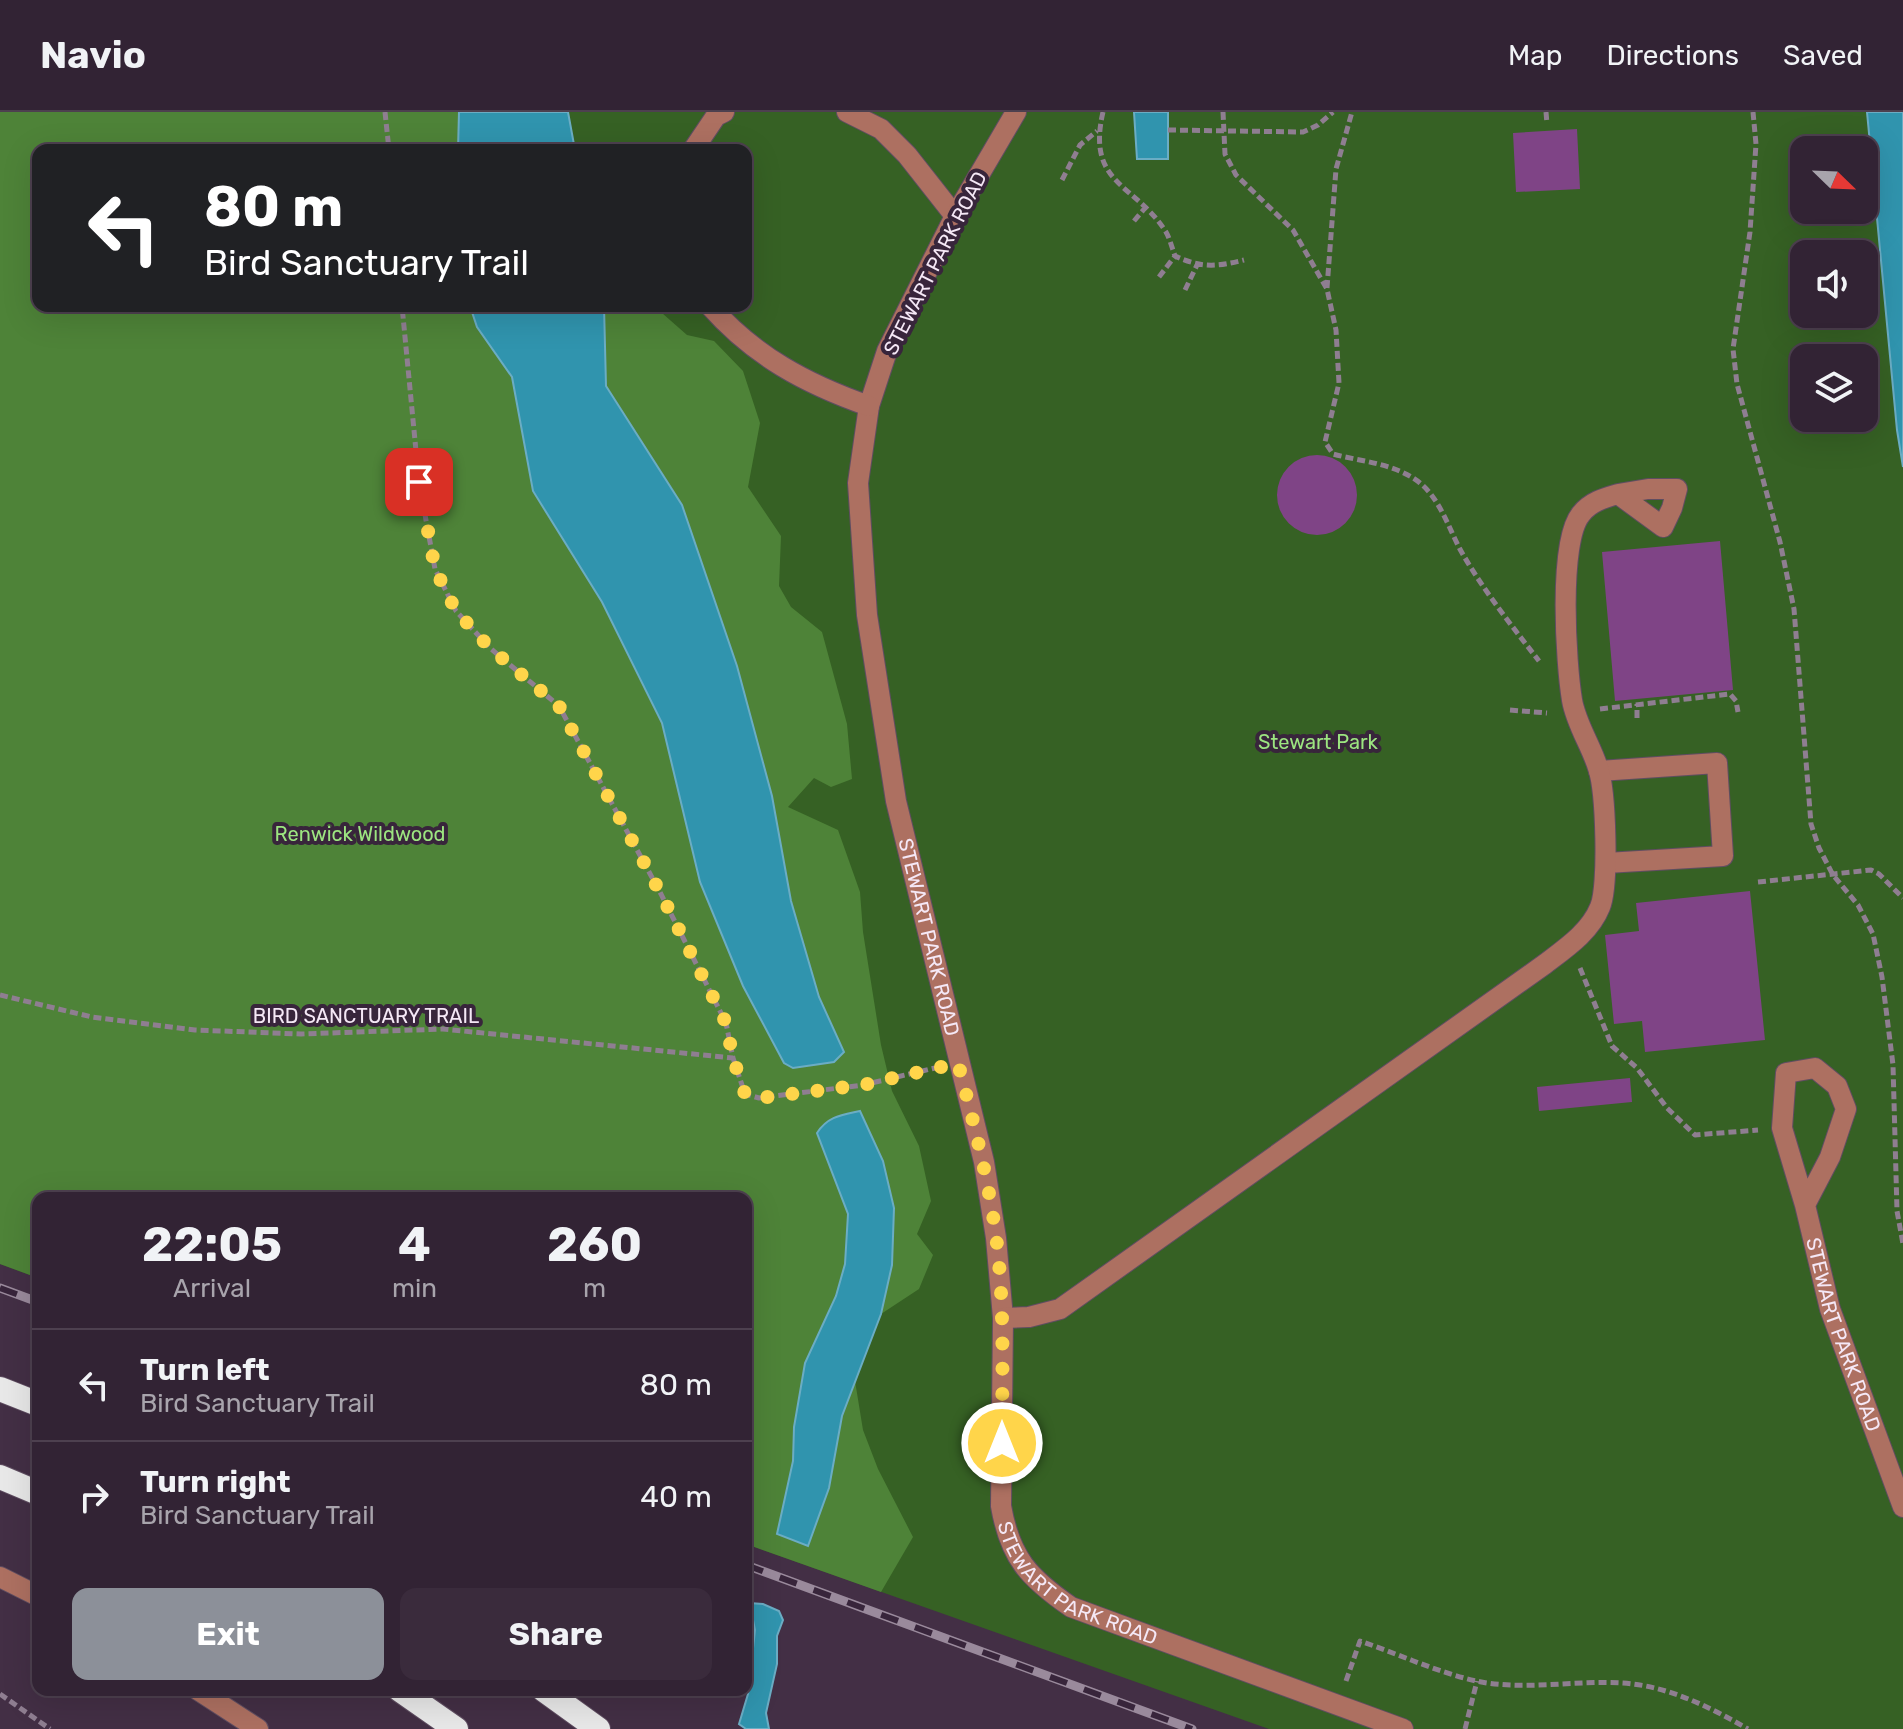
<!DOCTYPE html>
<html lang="en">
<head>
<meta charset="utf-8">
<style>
  body { margin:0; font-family:Rubik,sans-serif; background:#3a2b3c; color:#f1f3f6; height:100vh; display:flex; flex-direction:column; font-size:30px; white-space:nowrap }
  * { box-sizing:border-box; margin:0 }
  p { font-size:26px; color:#a8a4ac }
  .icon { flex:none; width:44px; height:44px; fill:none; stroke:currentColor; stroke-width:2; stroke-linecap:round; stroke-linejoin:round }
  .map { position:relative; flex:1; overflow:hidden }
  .panel { position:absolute; left:32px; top:1080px; width:720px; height:504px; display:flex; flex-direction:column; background:#322334; border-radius:16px; box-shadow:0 8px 32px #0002,0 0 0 2px #4d404f }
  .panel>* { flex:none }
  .top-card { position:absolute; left:32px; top:32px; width:720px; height:168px; border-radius:16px; box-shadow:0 8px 32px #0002,0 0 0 2px #4d404f; background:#202124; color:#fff; overflow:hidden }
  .needle { width:52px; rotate:113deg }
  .buttons { position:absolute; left:1790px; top:24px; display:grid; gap:16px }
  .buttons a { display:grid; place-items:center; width:88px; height:88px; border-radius:16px; background:#322334; box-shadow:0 8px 32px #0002,0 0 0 2px #4d404f; font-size:40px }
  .pin { position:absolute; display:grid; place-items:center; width:68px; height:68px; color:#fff; margin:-34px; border-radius:16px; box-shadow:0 4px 12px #0006 }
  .me { position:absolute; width:88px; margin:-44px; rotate:0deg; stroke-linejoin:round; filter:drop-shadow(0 0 6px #0008) }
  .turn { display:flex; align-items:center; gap:28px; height:168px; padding:0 40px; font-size:36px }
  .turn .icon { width:104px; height:104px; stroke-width:2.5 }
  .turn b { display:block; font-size:56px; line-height:68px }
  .eta { display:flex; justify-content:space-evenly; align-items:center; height:136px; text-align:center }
  .eta b { font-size:48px; font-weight:700; line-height:56px }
  .cta { display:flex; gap:16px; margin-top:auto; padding:16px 40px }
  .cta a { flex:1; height:92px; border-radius:16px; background:#8c9099; color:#fff; font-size:32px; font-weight:700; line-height:92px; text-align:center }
  .cta a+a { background:#3a2b3c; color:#f1f3f6 }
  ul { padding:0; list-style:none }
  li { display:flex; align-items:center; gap:24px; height:112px; padding:0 40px; border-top:2px solid #4d404f }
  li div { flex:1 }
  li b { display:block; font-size:30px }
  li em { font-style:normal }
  header { display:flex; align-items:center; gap:48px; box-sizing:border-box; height:112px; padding:0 40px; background:#322334; border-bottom:2px solid #4d404f }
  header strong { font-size:38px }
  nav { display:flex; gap:44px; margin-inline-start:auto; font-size:28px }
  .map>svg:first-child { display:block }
</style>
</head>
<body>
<header>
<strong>Navio</strong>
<nav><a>Map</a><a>Directions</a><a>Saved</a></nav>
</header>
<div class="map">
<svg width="1903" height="1617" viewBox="0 0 1903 1617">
  <rect width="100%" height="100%" fill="#432f45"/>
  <path fill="#366124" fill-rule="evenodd" d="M0,0H1867L1903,355V1617H1269L746,1432V1086H38V1166L0,1152ZM38,38H746V194H38ZM1804,38H1864V98H1804ZM1804,142H1864V202H1804ZM1804,246H1864V306H1804Z"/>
  <path fill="#4e8338" d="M0,0H459L458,38H38V194H471L480,218L512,265L533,379L602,490L662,611L700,770L843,940L819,885L792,793L772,684L680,389L606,274L604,194H654L687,223L714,229L743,259L760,311L748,375L781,424L779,474L791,495L822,520L847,612L852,667L831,675L814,666L788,695L838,718L860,780L863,820L881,933L892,979L919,1034L931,1089L917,1122L933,1143L919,1177L881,1202L892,1153L894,1096L884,1052L818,1021L848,1102L845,1152L836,1184L805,1251L794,1315L793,1349L777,1422L808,1433L829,1376L842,1304L855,1269L863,1318L878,1357L913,1425L881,1480L746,1432V1086H38V1166L0,1152Z"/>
  <path fill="#3094ae" stroke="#6badc4" stroke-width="2" d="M459,0H568L575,38H458Z
    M1134,0H1168V47H1137Z
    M1867,0H1903V355L1897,318Z
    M470,194H604L606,274L682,393L737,554L772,684L791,789L819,885L844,940L834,950L793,956L784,951L743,874L700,770L662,611L602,490L533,379L512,265L477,215Z
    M860,999L883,1049L894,1096L892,1153L881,1202L842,1304L829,1376L808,1434L777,1422L793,1349L794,1315L805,1251L836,1184L845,1152L848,1102L817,1021C828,1004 842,1003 860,999Z
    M749,1491L763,1492L779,1499L783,1508L777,1524V1552L766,1601L769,1617H746L739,1612L748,1582L755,1518L753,1508L746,1499Z"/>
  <path fill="#7f4486" d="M1577,17L1580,77L1516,80L1513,21Z
    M1277 383a40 40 0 1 1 80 0a40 40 0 1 1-80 0Z
    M1720,429L1733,578L1615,589L1602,440Z
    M1750,779L1765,928L1645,940L1642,909L1614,912L1605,823L1639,819L1636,791Z
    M1630,966L1632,990L1539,999L1537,975Z"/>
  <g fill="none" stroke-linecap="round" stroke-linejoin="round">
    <g stroke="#5f4d61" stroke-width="22">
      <g id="minor">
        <path d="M847,0L881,17L907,43L955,104"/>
        <path id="s1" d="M1016,0L955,104L887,239L869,294L858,371L867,503L896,689L984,1050L996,1126L1003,1206L1001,1394C1010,1446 1029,1466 1071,1495L1403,1617"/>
        <path d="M693,38L716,4L724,0"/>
        <path d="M710,194C754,244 806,272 869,294"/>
        <path d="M1599,659L1717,651L1723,744L1606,751"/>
        <path id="s2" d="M1805,1093L1830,1045L1846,997L1837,974L1815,956L1786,961L1782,1016L1805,1093L1830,1197L1903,1395"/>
        <path d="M1003,1206L1029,1205L1060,1197L1545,852C1566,836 1590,820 1600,795C1609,774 1606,679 1598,656C1591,633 1576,612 1572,588C1566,552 1558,429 1581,402C1590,390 1604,386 1618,382L1663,415L1672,396L1677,377H1648L1618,382"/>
        <path d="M0,1465L38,1484"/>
        <path d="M198,1578L258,1617"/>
      </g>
    </g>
    <g stroke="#5f4d61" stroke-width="26">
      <path id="highway" d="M0,1277L38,1292
        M0,1365L38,1381
        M400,1578L456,1617
        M544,1578L598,1617"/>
    </g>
    <path stroke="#8f7e91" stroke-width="5" stroke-dasharray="8 4" stroke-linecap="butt" d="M385,0L389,38
      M1103,0C1086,73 1135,71 1166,120C1170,127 1172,136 1175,144C1201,156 1216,155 1244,148
      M1223,0L1225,42L1236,63L1293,118L1327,177L1336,218L1339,271L1325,330L1333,342C1362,350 1395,351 1420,371C1440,387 1449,417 1461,439C1483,478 1512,514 1539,549
      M1546,0L1547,12
      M1753,0L1756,32L1750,120L1733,237L1737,272L1780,430L1794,497L1811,712L1819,736L1833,763L1858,793L1873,822L1882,865L1893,953L1897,1099L1903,1132
      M1168,18L1303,20L1318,13L1333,0
      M1062,68L1080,33L1097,19
      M1134,109L1145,96
      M1159,165L1175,144
      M1327,176L1336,57L1352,0
      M1185,178L1197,153
      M1600,597L1730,582L1736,589L1738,600
      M1510,598L1547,601
      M1637,606V592
      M1758,770L1871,758L1879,762L1903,786
      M1580,856L1612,934L1637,956L1667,996L1695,1023L1758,1018
      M0,883L92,905L195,918L301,922L443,917L733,946L726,911L661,782L559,594L490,536L456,499L435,457L419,370L402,194
      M733,946L745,982L759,986L863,973L935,956
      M1346,1569L1360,1529C1398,1542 1437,1560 1476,1569C1523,1579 1575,1568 1623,1571C1668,1574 1710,1595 1748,1617
      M0,1582L50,1617
      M1465,1617L1477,1569"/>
    <use href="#minor" stroke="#ad7061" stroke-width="20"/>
    <use href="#highway" stroke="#e8e8e8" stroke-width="24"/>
    <g stroke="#9a8a9c" stroke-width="9">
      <path id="rail" d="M0,1176L38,1190
        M746,1453L1192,1617"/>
    </g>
    <use href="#rail" stroke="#38253b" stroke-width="6" stroke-dasharray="18" stroke-linecap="butt"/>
  </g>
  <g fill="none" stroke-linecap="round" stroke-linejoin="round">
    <path stroke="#ffd54a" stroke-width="14" stroke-dasharray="0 25.2" d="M419,370L435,457L456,499L490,536L559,594L661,782L726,911L733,946L745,982L759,986L863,973L958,951C973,1008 988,1065 996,1124C1005,1192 1002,1262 1002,1331"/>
  </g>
  <g text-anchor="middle" stroke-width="8" stroke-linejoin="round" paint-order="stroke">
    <g font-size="20" fill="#f5e8f6" stroke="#38253b">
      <text transform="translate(935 151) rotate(-63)" y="7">STEWART PARK ROAD</text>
      <text dy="7" stroke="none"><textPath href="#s1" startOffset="868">STEWART PARK ROAD</textPath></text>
      <text x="366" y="911">BIRD SANCTUARY TRAIL</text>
      <text dy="7" stroke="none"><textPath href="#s2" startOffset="458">STEWART PARK ROAD</textPath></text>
      <text dy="7" stroke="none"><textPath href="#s1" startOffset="1562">STEWART PARK ROAD</textPath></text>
    </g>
    <g font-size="20" fill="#9ce580" stroke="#38253b">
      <text x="1318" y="637">Stewart Park</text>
      <text x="360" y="729">Renwick Wildwood</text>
    </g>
  </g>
</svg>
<div class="buttons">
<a><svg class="needle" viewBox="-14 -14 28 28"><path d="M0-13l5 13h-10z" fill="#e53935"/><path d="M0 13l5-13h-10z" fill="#a8a4ac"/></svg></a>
<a><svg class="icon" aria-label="sound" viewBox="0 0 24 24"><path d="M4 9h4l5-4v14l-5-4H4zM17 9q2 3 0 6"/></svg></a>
<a><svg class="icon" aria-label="layers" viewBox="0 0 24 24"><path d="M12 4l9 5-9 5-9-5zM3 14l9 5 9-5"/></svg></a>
</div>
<div class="pin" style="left:419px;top:370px;background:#d93025"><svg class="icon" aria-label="arrive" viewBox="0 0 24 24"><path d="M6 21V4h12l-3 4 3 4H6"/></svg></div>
<svg class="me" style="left:1002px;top:1331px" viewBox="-20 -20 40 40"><circle r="17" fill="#ffd54a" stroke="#fff" stroke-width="3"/><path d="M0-11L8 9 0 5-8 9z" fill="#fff"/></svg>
<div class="top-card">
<div class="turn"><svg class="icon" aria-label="left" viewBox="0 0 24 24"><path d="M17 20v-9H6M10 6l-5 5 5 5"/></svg><div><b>80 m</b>Bird Sanctuary Trail</div></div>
</div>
<section class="panel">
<div class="eta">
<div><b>22:05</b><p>Arrival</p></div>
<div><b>4</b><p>min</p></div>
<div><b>260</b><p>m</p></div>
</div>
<ul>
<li><svg class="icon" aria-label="left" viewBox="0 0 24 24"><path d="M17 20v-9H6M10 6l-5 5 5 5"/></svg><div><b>Turn left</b><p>Bird Sanctuary Trail</p></div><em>80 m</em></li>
<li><svg class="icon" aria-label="right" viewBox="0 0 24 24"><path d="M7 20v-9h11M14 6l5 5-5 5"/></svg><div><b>Turn right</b><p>Bird Sanctuary Trail</p></div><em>40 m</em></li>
</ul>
<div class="cta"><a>Exit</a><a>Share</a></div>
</section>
</div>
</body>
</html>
